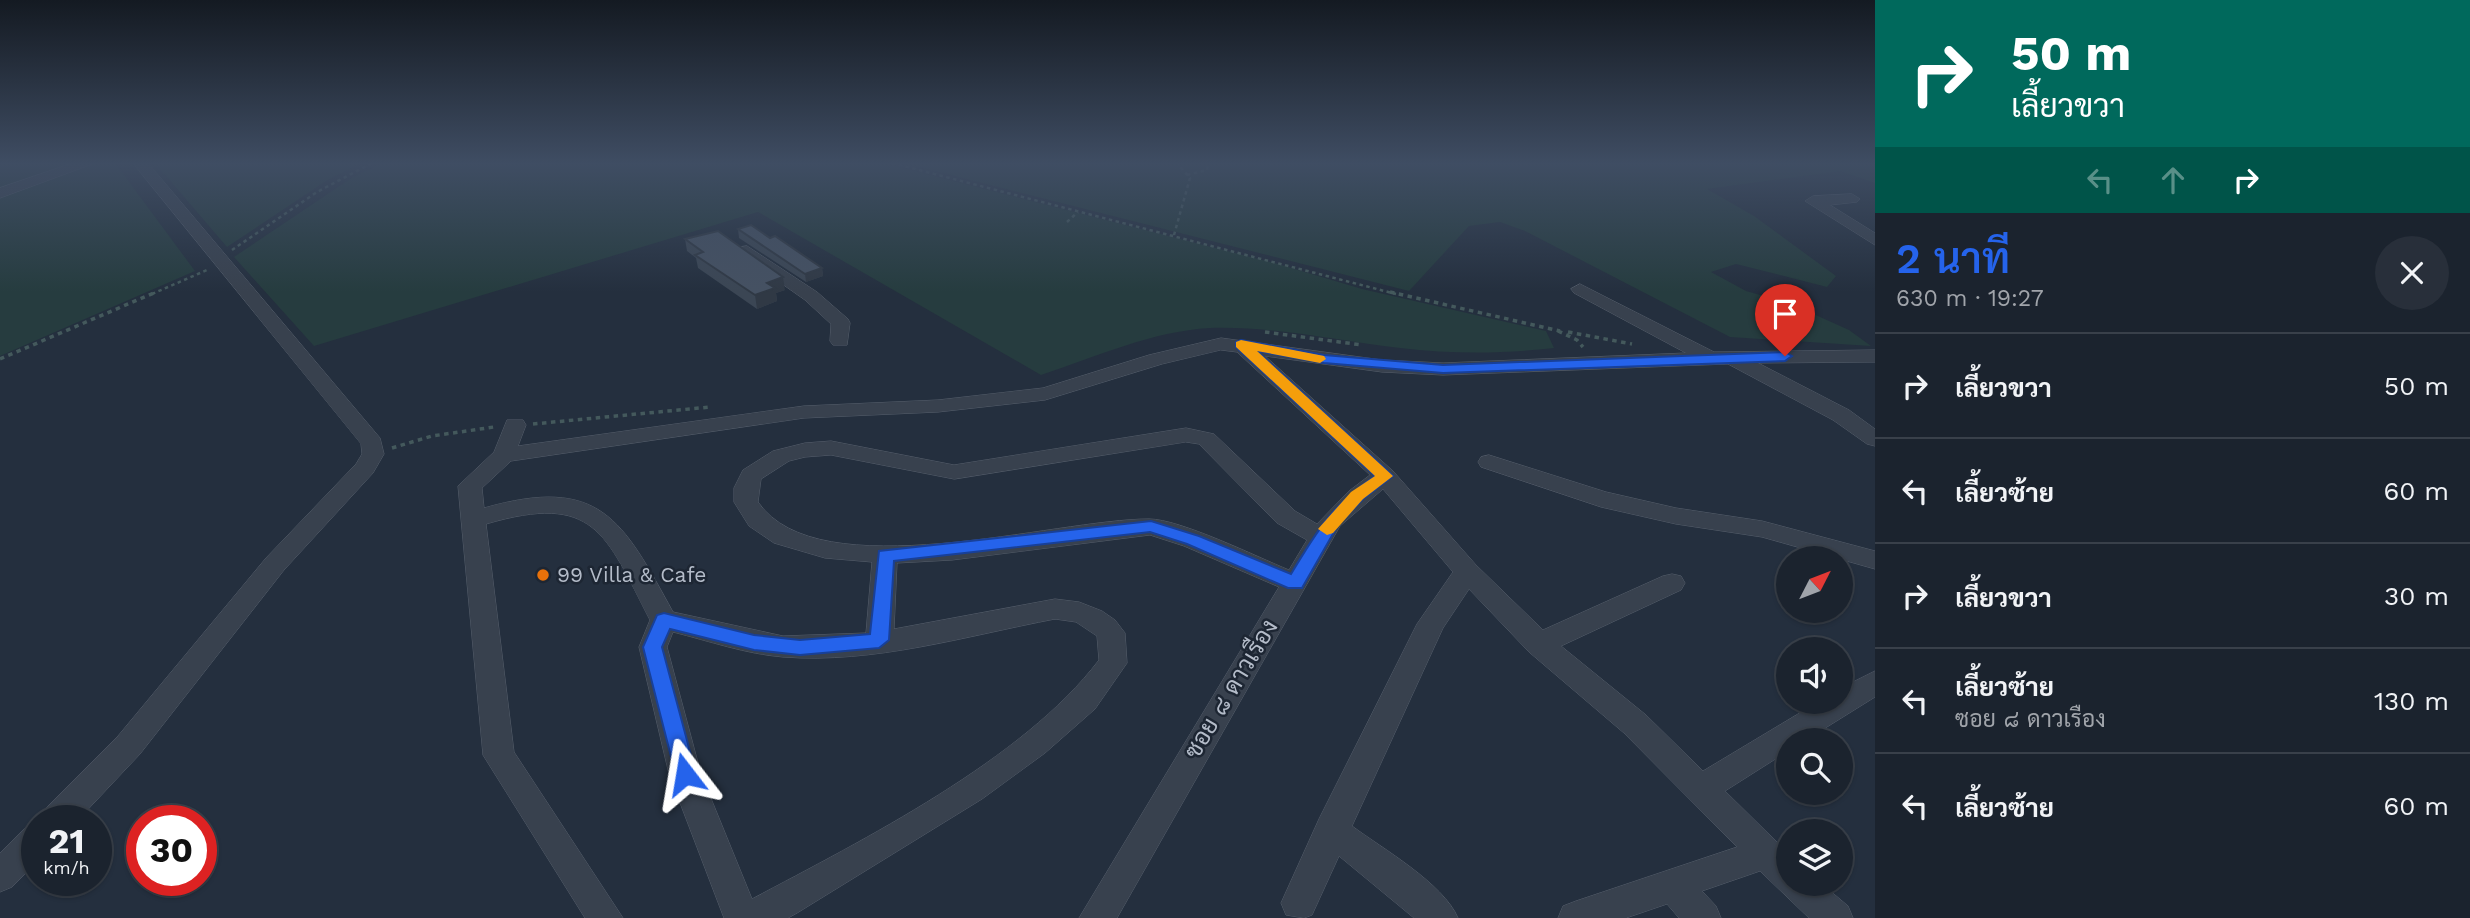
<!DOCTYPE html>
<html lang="th">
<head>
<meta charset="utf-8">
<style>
  body { margin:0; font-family:"Work Sans",Sarabun,sans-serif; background:#282f3a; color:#f1f3f6; height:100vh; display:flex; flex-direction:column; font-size:26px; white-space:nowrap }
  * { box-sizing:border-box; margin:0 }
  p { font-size:23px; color:#a0a4aa }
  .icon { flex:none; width:38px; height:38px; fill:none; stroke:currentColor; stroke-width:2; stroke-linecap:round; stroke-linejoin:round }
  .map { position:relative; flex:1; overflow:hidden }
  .drawer { display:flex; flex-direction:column; background:#1b232e; width:595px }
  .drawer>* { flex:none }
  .guide { background:#00695c; color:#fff; overflow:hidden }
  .needle { width:46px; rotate:48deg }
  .controls { position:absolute; left:1776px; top:546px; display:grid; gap:14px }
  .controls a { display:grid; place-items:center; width:77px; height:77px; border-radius:50%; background:#1b232e; box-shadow:0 2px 5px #0004,0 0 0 2px #39404a; font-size:35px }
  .speed { position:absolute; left:21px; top:805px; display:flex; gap:14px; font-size:35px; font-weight:700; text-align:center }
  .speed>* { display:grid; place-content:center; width:91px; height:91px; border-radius:50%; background:#1b232e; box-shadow:0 2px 5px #0004,0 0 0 2px #39404a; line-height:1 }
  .speed small { font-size:18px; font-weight:400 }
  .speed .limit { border:10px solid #d22; background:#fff; color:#111 }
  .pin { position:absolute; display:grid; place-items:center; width:60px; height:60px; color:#fff; margin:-72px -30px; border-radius:50% 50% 50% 0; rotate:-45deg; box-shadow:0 0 7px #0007 }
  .pin .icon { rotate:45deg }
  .me { position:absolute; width:77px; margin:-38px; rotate:346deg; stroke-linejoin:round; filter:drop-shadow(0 0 5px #0008) }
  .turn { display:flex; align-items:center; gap:24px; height:147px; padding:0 21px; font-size:32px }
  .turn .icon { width:91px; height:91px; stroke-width:2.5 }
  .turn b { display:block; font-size:49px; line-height:60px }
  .lanes { display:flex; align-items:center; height:66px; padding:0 21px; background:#0003; justify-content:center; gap:35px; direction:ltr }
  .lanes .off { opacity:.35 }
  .round { display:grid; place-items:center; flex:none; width:74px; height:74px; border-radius:37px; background:#282f3a }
  .headline { display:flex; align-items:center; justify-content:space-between; height:119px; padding:0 21px }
  h1 { font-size:42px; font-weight:600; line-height:52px; color:#2563eb }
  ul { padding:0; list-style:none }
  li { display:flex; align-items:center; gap:21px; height:105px; padding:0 21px; border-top:2px solid #39404a }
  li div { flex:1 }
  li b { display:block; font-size:26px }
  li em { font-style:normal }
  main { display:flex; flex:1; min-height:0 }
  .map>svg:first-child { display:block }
</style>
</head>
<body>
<main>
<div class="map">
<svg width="1875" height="918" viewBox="0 0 1875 918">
  <rect width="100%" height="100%" fill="#242f3e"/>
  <path fill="#263c3f" d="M0,163H77L0,189Z
    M93,163H115L195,271L0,356V195Z
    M155,163H361L329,179L227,247Z
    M383,163H883L1278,264L1362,289L1546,331L1554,348C1503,354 1451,354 1400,348C1337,341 1275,326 1210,328C1153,331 1095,357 1041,375L758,212L314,346L234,257L353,177Z
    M904,163H1875V183L1840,171L1707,189L1754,216L1836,276L1827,287L1736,264L1711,272L1746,291L1789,303L1849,330L1871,346L1730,337L1525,231L1500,222L1469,226L1409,291Z"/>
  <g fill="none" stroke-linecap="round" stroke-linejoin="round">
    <g stroke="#565f6c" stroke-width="1">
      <path id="minor" d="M73,163H95L0,198V188Z
        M133,163H148L380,438L384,454L373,473L284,570L140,754L77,821H39L43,811L118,736L266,558L356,464L362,454L361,444Z
        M1852,194L1860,199L1857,202L1830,205L1875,233V245L1805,201L1813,196Z
        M747,246L817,292L848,319L850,323L847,345H833L830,341L831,324L805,300L741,255L739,251L741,247Z
        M1580,284L1714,352L1875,350V362L1758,363L1849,410L1875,429V446L1867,444L1833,420L1728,364L1443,375L1382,372L1265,356L1393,471L1476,565L1543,630L1663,576L1672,574L1681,576L1685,583L1681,590L1561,646L1646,715L1703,771L1818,702H1841V688L1875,671V697L1806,740H1788V751L1725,791L1788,853V884H1822L1848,906L1853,918H1809L1760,871L1702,891L1716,906L1721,918H1679L1667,904L1626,918H1558L1563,906L1576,901L1737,847L1624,733L1529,652L1469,589L1443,628L1352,826C1383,849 1443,883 1458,918H1414L1339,856L1312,915L1304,918L1286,915L1281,903L1319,819L1417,624L1453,572L1383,489L1340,526L1117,918H1079L1279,587L1184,546L1150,535L952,560L897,563L894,629L1055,599L1079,602L1102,611L1115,620L1125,633L1127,663L1095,709L1045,753L982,799L797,913L788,918H724L669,774L639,647L650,620C605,533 595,492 486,524L514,752L623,918H585L483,755L458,486L494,452L507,420H523L526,425L518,446L804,406L938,400L1043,388L1149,355L1221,338L1382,360L1443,363L1686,353L1574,293L1571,289ZM1221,350L1237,352L1370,475L1349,491L1317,524L1295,511L1214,434L1186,428L954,465L831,441L805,443L773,451L743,470L734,488V502L749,526L774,543L825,558L872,562L866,633L783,636L673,612C622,519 600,475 484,508L482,488L511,461L804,418L938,412L1045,400L1162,364ZM1186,442L1199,444L1277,523L1307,540L1289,570C1257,557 1180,519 1149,519C1056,519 818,590 758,502L761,479L789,461L805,457L831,455L954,479ZM1055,619L1076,622L1097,636L1099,660C1023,760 863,840 752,899L701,774L667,647L673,632C709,641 746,654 783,657C874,664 966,636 1055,619Z
        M1489,455L1606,492L1676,508L1762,521L1875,551V569L1762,537L1676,524L1601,507L1481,467L1478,462L1481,457Z
        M37,824V862L12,887L0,892V853L25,828Z"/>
    </g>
    <path stroke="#44595c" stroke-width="2.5" stroke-dasharray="3.5 3.5" stroke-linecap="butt" d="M892,163L1396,294
      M1187,175L1207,170L1208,163
      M1067,222L1078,212
      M1174,235L1190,178L1177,163
      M232,250L317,192L372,163
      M152,294L207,270"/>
    <path stroke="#44595c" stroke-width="3.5" stroke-dasharray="4.5 4.5" stroke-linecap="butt" d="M1390,292L1560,331
      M1558,331L1577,340L1583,347
      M1265,332L1362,345
      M1568,332L1632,344
      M0,359L156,292
      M533,424L710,407
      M392,448L432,436L494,427"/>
    <use href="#minor" fill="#38414e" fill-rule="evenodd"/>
  </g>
  <path fill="#3b4654" d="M738,229L770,238L822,268L823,276L806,282L739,238Z
    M685,239L785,290L776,293L777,301L757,309L698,268L696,258L687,251Z"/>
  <path fill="#303945" d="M822,268L823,276L806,282L805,274Z
    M783,277L785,290L776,293L777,301L757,309L755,295L767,283Z"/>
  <path fill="#455162" stroke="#303945" stroke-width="2" d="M751,225L770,238L775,236L822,268L805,274L738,229Z
    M718,231L783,277L767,283L775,288L755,295L695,255L703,252L685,239Z"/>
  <linearGradient id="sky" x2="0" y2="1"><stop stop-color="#141a22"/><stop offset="0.56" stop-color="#3f4d63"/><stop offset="1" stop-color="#3f4d63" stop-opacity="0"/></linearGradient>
  <rect width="1875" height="292" fill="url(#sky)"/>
  <path fill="#2563eb" stroke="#184099" stroke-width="2" d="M1241,340L1324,355L1443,365L1785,352L1792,356L1785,361L1443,373L1324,363L1257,351L1393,476L1363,499L1338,525L1302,588H1288L1187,544L1150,532L894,561L889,640L879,648L800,655L754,650L670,629L662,647L696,774L693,780L685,783L677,780L643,647L657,615L664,613L754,635L800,640L870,634L879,551L1151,521L1199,536L1291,574C1316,532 1333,504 1375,476L1236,347V342Z"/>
  <path fill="#f59e0b" d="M1241,340L1324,356L1326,359L1320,363L1257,351L1393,476L1363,499L1333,533L1327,535L1318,529L1351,492L1375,476L1236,347V342Z"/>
  <circle fill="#e8710a" stroke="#1d2633" stroke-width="2.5" cx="543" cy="575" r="7"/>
  <g text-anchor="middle" stroke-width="5" stroke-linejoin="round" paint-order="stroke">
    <g font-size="21" fill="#b4bcc9" stroke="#1d2633" text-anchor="start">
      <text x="557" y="582">99 Villa &amp; Cafe</text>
    </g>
    <g font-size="24" fill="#b4bcc9" stroke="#1d2633">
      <text transform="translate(1231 689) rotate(-59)" y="8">ซอย ๘ ดาวเรือง</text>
    </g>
  </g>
</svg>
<div class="controls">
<a><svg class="needle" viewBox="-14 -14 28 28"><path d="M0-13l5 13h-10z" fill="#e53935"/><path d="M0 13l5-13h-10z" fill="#a0a4aa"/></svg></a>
<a><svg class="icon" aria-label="sound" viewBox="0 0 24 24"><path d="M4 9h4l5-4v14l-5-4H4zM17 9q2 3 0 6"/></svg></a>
<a><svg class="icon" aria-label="search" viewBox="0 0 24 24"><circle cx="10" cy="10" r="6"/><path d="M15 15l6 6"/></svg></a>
<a><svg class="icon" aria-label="layers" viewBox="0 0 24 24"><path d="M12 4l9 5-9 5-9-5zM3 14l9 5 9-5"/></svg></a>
</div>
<div class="speed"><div>21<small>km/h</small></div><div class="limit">30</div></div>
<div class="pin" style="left:1785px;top:356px;background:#d93025"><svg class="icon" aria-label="arrive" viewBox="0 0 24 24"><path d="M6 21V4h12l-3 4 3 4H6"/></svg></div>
<svg class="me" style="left:685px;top:774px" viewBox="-20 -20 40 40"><path d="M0-17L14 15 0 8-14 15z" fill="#2563eb" stroke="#fff" stroke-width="4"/></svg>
</div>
<section class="drawer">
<div class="guide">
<div class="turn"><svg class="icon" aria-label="right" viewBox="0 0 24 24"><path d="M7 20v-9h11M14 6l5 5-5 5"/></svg><div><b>50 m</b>เลี้ยวขวา</div></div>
<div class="lanes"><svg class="icon off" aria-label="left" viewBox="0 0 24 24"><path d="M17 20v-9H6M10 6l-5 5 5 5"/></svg><svg class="icon off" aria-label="ahead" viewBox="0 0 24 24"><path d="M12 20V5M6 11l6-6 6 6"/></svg><svg class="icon" aria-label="right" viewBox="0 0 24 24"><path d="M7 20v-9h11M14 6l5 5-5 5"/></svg></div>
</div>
<div class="headline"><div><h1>2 นาที</h1><p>630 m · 19:27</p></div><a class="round"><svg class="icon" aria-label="close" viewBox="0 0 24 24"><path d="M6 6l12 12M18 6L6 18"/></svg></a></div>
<ul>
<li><svg class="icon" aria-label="right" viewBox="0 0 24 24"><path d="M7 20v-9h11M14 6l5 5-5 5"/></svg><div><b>เลี้ยวขวา</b></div><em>50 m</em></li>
<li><svg class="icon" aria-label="left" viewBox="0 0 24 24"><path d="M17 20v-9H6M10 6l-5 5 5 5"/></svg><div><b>เลี้ยวซ้าย</b></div><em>60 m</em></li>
<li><svg class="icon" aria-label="right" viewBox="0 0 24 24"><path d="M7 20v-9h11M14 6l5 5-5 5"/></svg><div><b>เลี้ยวขวา</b></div><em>30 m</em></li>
<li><svg class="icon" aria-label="left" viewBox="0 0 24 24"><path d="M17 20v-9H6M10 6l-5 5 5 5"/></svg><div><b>เลี้ยวซ้าย</b><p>ซอย ๘ ดาวเรือง</p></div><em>130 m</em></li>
<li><svg class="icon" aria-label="left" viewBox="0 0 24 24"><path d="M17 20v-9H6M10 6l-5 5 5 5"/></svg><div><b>เลี้ยวซ้าย</b></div><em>60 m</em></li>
</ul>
</section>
</main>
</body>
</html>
